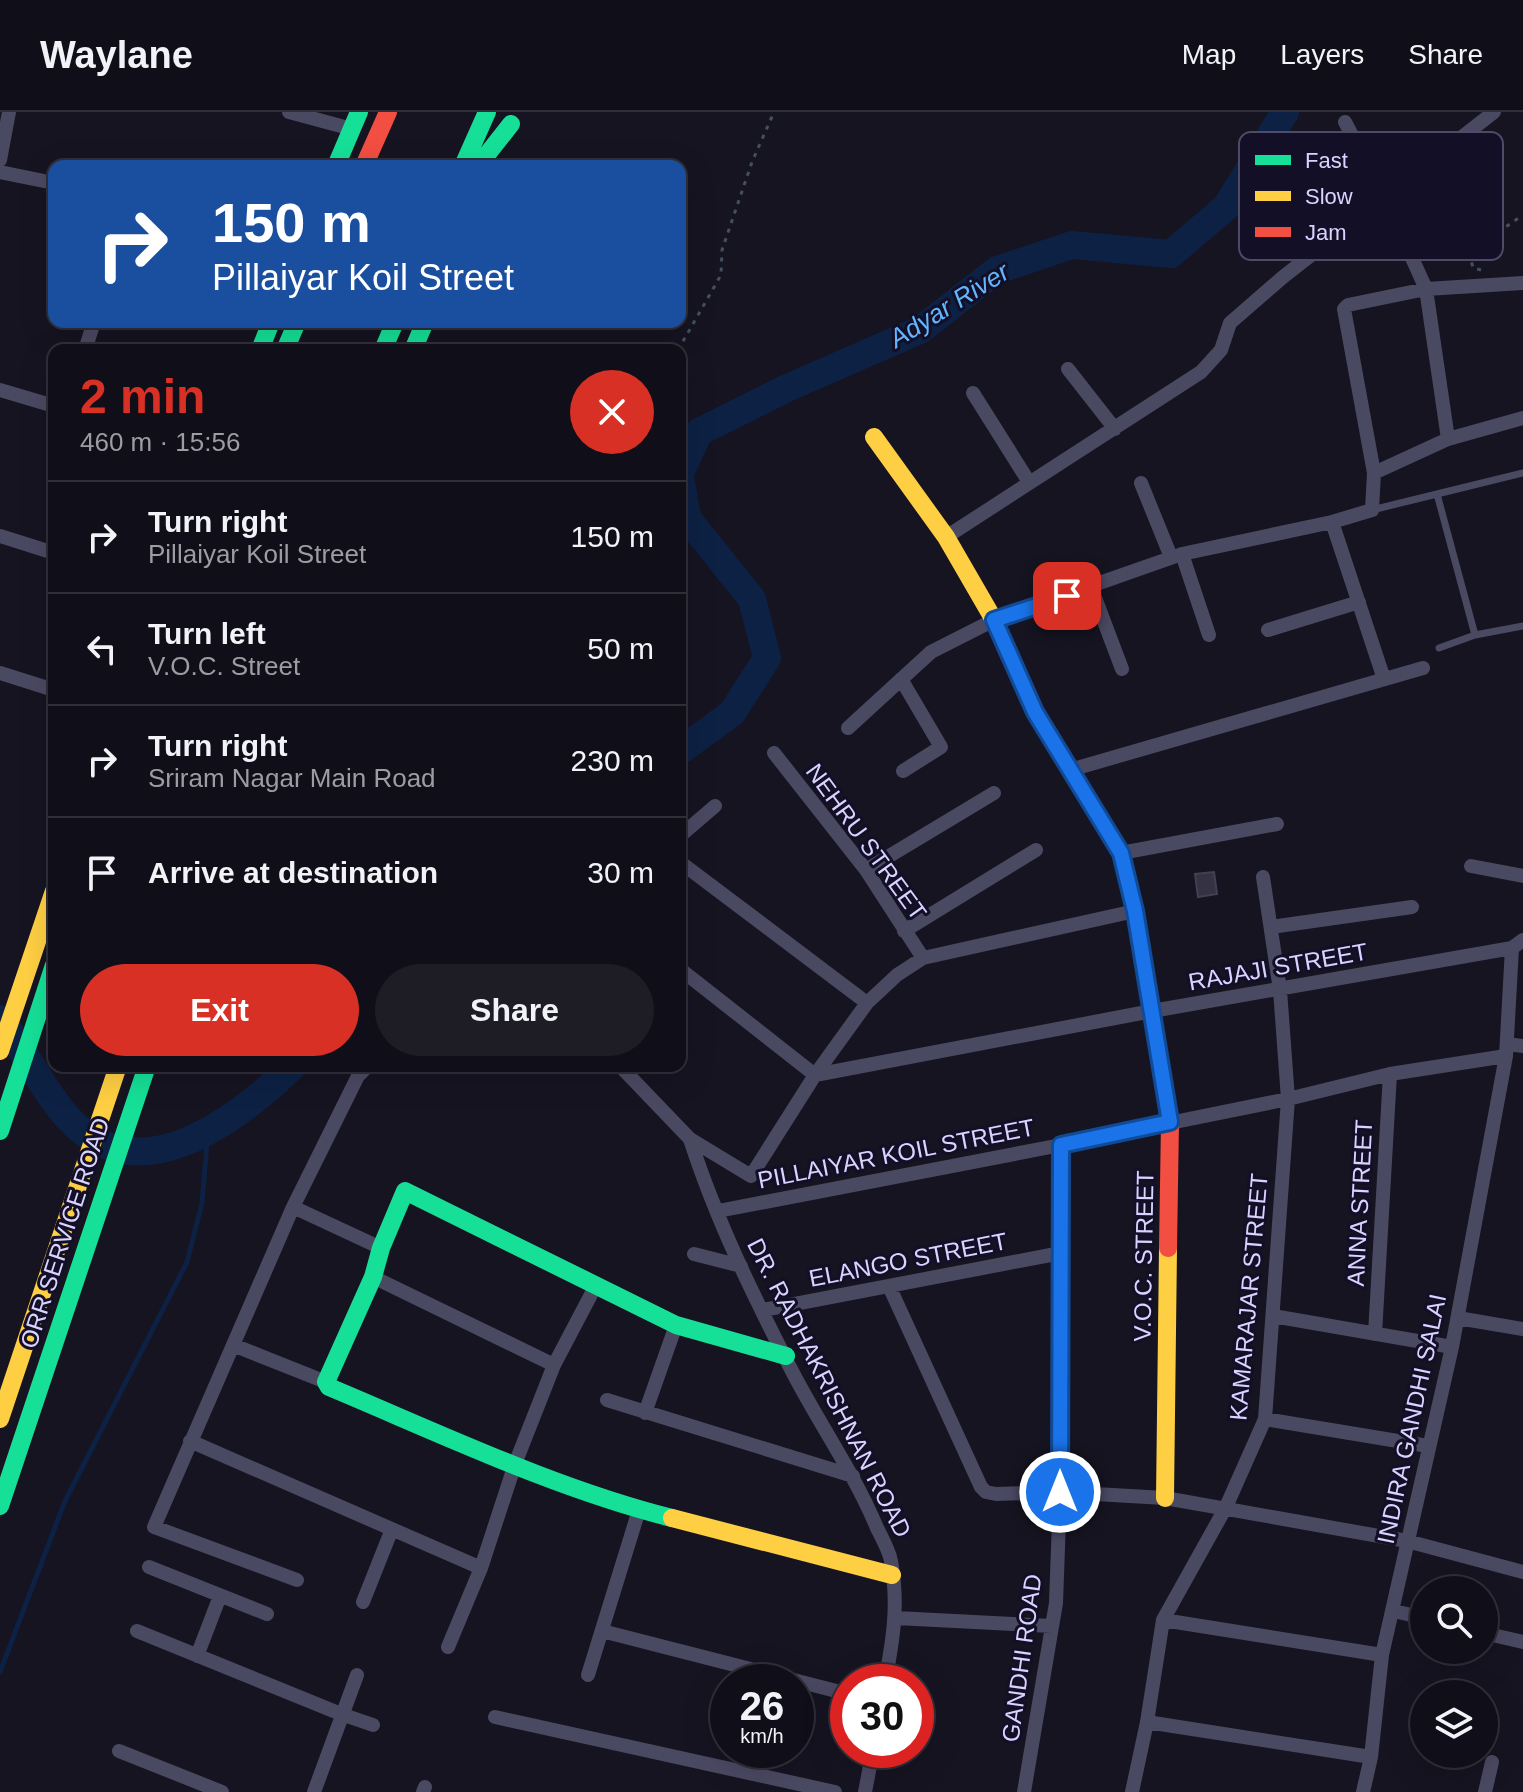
<!DOCTYPE html>
<html lang="en">
<head>
<meta charset="utf-8">
<style>
  body { margin:0; font-family:Arial,sans-serif; background:#1e1d26; color:#f1f3f6; height:100vh; display:flex; flex-direction:column; font-size:30px; white-space:nowrap }
  * { box-sizing:border-box; margin:0 }
  p { font-size:26px; color:#9c9ca2 }
  .icon { flex:none; width:44px; height:44px; fill:none; stroke:currentColor; stroke-width:2; stroke-linecap:round; stroke-linejoin:round }
  .map { position:relative; flex:1; overflow:hidden }
  .drawer { position:absolute; left:48px; top:232px; width:638px; height:728px; display:flex; flex-direction:column; background:#100f19; border-radius:16px; box-shadow:0 8px 32px #0002,0 0 0 2px #302f38 }
  .drawer>* { flex:none }
  .guide { position:absolute; left:48px; top:48px; width:638px; height:168px; border-radius:16px; box-shadow:0 8px 32px #0002,0 0 0 2px #302f38; background:#1a4fa0; color:#fff; overflow:hidden }
  .fabs { position:absolute; left:1410px; top:1464px; display:grid; gap:16px }
  .fabs a { display:grid; place-items:center; width:88px; height:88px; border-radius:50%; background:#100f19; box-shadow:0 8px 32px #0002,0 0 0 2px #302f38; font-size:40px }
  .speed { position:absolute; left:710px; top:1552px; display:flex; gap:16px; font-size:40px; font-weight:700; text-align:center }
  .speed>* { display:grid; place-content:center; width:104px; height:104px; border-radius:50%; background:#100f19; box-shadow:0 8px 32px #0002,0 0 0 2px #302f38; line-height:1 }
  .speed small { font-size:20px; font-weight:400 }
  .speed .limit { border:12px solid #d22; background:#fff; color:#111 }
  .pin { position:absolute; display:grid; place-items:center; width:68px; height:68px; color:#fff; margin:-34px; border-radius:16px; box-shadow:0 4px 12px #0006 }
  .me { position:absolute; width:88px; margin:-44px; rotate:0deg; stroke-linejoin:round; filter:drop-shadow(0 0 6px #0008) }
  .turn { display:flex; align-items:center; gap:28px; height:168px; padding:0 32px; font-size:36px }
  .turn .icon { width:104px; height:104px; stroke-width:2.5 }
  .turn b { display:block; font-size:56px; line-height:68px }
  .round { display:grid; place-items:center; flex:none; width:84px; height:84px; border-radius:42px; background:#1e1d26 }
  .headline { display:flex; align-items:center; justify-content:space-between; height:136px; padding:0 32px }
  h1 { font-size:48px; font-weight:600; line-height:60px; color:#d93025 }
  .primary-button { display:flex; gap:16px; margin-top:auto; padding:16px 32px }
  .primary-button a { flex:1; height:92px; border-radius:48px; background:#d93025; color:#fff; font-size:32px; font-weight:600; line-height:92px; text-align:center }
  .primary-button a+a { background:#1e1d26; color:#f1f3f6 }
  ul { padding:0; list-style:none }
  li { display:flex; align-items:center; gap:24px; height:112px; padding:0 32px; border-top:2px solid #302f38 }
  li div { flex:1 }
  li b { display:block; font-size:30px }
  li em { font-style:normal }
  header { display:flex; align-items:center; gap:48px; box-sizing:border-box; height:112px; padding:0 40px; background:#100f19; border-bottom:2px solid #302f38 }
  header strong { font-size:38px }
  nav { display:flex; gap:44px; margin-inline-start:auto; font-size:28px }
  .map>svg:first-child { display:block }
</style>
</head>
<body>
<header>
<strong>Waylane</strong>
<nav><a>Map</a><a>Layers</a><a>Share</a></nav>
</header>
<div class="map">
<svg width="1523" height="1680" viewBox="0 0 1523 1680">
  <rect width="100%" height="100%" fill="#161421"/>
  <g fill="none" stroke-linecap="round" stroke-linejoin="round">
    <path stroke="#0d2144" stroke-width="5" d="M0,1560L65,1389L187,1150L202,1091L208,1019"/>
    <path stroke="#0d2144" stroke-width="28" d="M680,361L699,320L787,276L920,218L997,158L1072,133L1171,142L1226,95L1285,0
      M680,364L687,406L752,487L767,546L732,601L680,639
      M0,907C26,939 42,978 70,1008C140,1083 236,1008 293,954"/>
  </g>
  <path fill="#343243" stroke="#433f54" stroke-width="2" d="M1214,760L1217,782L1198,785L1195,762Z"/>
  <g fill="none" stroke-linecap="round" stroke-linejoin="round">
    <path stroke="#44505f" stroke-width="3" stroke-dasharray="4 6" stroke-linecap="butt" d="M1481,158L1473,156L1469,140L1523,103
      M678,238L721,163L722,138L752,50L774,0"/>
    <path stroke="#4a4962" stroke-width="7" d="M1437,382L1523,361
      M1372,398L1437,382L1475,523
      M1439,536L1475,523L1523,514"/>
    <path stroke="#4a4962" stroke-width="14" d="M289,0L352,17
      M1345,10L1385,86L1426,177L1448,327
      M0,48L9,0
      M0,60L54,71
      M85,238L94,210
      M1068,257L1115,317
      M0,278L54,294
      M973,281L1029,370
      M1374,361L1448,327L1523,306
      M1141,371L1171,445
      M1332,410L1384,567
      M0,424L54,441
      M946,425L1201,260L1221,238L1230,211L1283,165L1494,0
      M1182,442L1209,523
      M1091,475L1122,557
      M1268,518L1359,490
      M0,561L54,578
      M901,567L941,635L903,659
      M848,616L931,540L994,508L1182,442L1332,410L1372,398L1374,361L1344,197L1348,193L1426,177L1523,171
      M774,641L866,758L923,846
      M1070,658L1423,556
      M680,724L715,694
      M1121,741L1277,712
      M680,750L867,891
      M1471,754L1523,764
      M866,758L994,681
      M1271,815L1412,795
      M904,819L1036,738
      M680,857L815,963L1152,899L1512,836L1523,828
      M1507,932L1523,934
      M620,954L690,1027L751,1064L815,963L867,891L897,863L923,846L1135,799
      M690,1027C716,1108 754,1185 793,1261C820,1313 854,1361 877,1416C882,1426 889,1438 891,1449C899,1492 893,1528 885,1570
      M293,1095L381,1136
      M718,1099L1061,1033L1288,987L1390,962L1506,944
      M694,1142L741,1154
      M373,1165L554,1253
      M889,1174L981,1375L986,1380L996,1382L1060,1380L1165,1386L1407,1429L1523,1460
      M763,1198L1061,1141
      M1273,1204L1452,1235
      M1458,1206L1523,1217
      M1375,1222L1390,962
      M233,1233L326,1270
      M607,1288L853,1364
      M645,1301L676,1213
      M1265,1307L1428,1334
      M190,1329L481,1456
      M149,1455L267,1502
      M297,1468L154,1415L293,1095L358,964L368,954
      M363,1490L392,1417
      M1394,1499L1424,1506
      M896,1506L1052,1514
      M1163,1508L1382,1543
      M137,1519L341,1602L373,1613
      M602,1519L848,1582
      M1484,1521L1523,1530
      M448,1535L481,1456L515,1352L554,1253L595,1175
      M197,1544L220,1484
      M588,1563L639,1398
      M495,1605L835,1680
      M1147,1610L1371,1645
      M119,1639L222,1680
      M314,1680L357,1563
      M423,1680L425,1675
      M865,1680L873,1638
      M1024,1680L1056,1491L1060,1380L1061,1033
      M1132,1680L1147,1610L1163,1508L1226,1395L1265,1307L1288,987L1280,878L1263,765
      M1363,1680L1371,1645L1382,1543L1452,1235L1506,944L1512,836
      M1485,1680L1492,1650"/>
    <path stroke="#16e098" stroke-width="18" d="M336,54L359,0
      M463,54L487,0
      M478,54L511,12
      M260,238L271,210
      M285,238L297,210
      M383,238L395,210
      M413,238L425,210
      M0,1019L54,853
      M0,1394L147,954
      M672,1406C556,1377 439,1321 329,1275L326,1270L373,1165L381,1136L405,1079L676,1213L786,1244"/>
    <path stroke="#ffcf43" stroke-width="18" d="M874,325L946,425L994,508L1035,600L1121,741L1135,798
      M0,939L54,779
      M0,1307L118,954
      M1165,1386L1168,1136
      M672,1406L892,1463"/>
    <path stroke="#f24e42" stroke-width="18" d="M364,54L388,0
      M1135,798L1170,1010L1168,1136"/>
  </g>
  <g fill="none" stroke-linecap="round" stroke-linejoin="round">
    <g stroke="#114b97" stroke-width="20">
      <path id="route" d="M1060,1380L1061,1033L1170,1010L1135,799L1121,741L1035,600L994,508L1067,484"/>
    </g>
    <use href="#route" stroke="#1a73e8" stroke-width="14"/>
  </g>
  <g text-anchor="middle" stroke-width="6" stroke-linejoin="round" paint-order="stroke">
    <g font-size="24" fill="#d9d4ff" stroke="#130f26">
      <text transform="translate(866 730) rotate(54)" y="8">NEHRU STREET</text>
      <text transform="translate(1278 855) rotate(-10)" y="8">RAJAJI STREET</text>
      <text transform="translate(896 1042) rotate(-11)" y="8">PILLAIYAR KOIL STREET</text>
      <text transform="translate(1360 1091) rotate(-87)" y="8">ANNA STREET</text>
      <text transform="translate(65 1121) rotate(-72)" y="8">ORR SERVICE ROAD</text>
      <text transform="translate(1144 1144) rotate(-89)" y="8">V.O.C. STREET</text>
      <text transform="translate(908 1148) rotate(-11)" y="8">ELANGO STREET</text>
      <text transform="translate(1249 1185) rotate(-85)" y="8">KAMARAJAR STREET</text>
      <text transform="translate(829 1276) rotate(63)" y="8">DR. RADHAKRISHNAN ROAD</text>
      <text transform="translate(1412 1307) rotate(-78)" y="8">INDIRA GANDHI SALAI</text>
      <text transform="translate(1022 1546) rotate(-82)" y="8">GANDHI ROAD</text>
    </g>
    <g font-size="26" font-style="italic" fill="#62b6ff" stroke="#130f26">
      <text transform="translate(949 193) rotate(-32)" y="9">Adyar River</text>
    </g>
  </g>
  <rect x="1239" y="20" width="264" height="128" rx="12" fill="#130f26" stroke="#4e4a67" stroke-width="2"/>
  <rect x="1255" y="43" width="36" height="10" fill="#16e098"/>
  <rect x="1255" y="79" width="36" height="10" fill="#ffcf43"/>
  <rect x="1255" y="115" width="36" height="10" fill="#f24e42"/>
  <g font-size="22" fill="#d9d4ff">
    <text x="1305" y="56">Fast</text>
    <text x="1305" y="92">Slow</text>
    <text x="1305" y="128">Jam</text>
  </g>
</svg>
<div class="fabs">
<a><svg class="icon" aria-label="search" viewBox="0 0 24 24"><circle cx="10" cy="10" r="6"/><path d="M15 15l6 6"/></svg></a>
<a><svg class="icon" aria-label="layers" viewBox="0 0 24 24"><path d="M12 4l9 5-9 5-9-5zM3 14l9 5 9-5"/></svg></a>
</div>
<div class="speed"><div>26<small>km/h</small></div><div class="limit">30</div></div>
<div class="pin" style="left:1067px;top:484px;background:#d93025"><svg class="icon" aria-label="arrive" viewBox="0 0 24 24"><path d="M6 21V4h12l-3 4 3 4H6"/></svg></div>
<svg class="me" style="left:1060px;top:1380px" viewBox="-20 -20 40 40"><circle r="17" fill="#1a73e8" stroke="#fff" stroke-width="3"/><path d="M0-11L8 9 0 5-8 9z" fill="#fff"/></svg>
<div class="guide">
<div class="turn"><svg class="icon" aria-label="right" viewBox="0 0 24 24"><path d="M7 20v-9h11M14 6l5 5-5 5"/></svg><div><b>150 m</b>Pillaiyar Koil Street</div></div>
</div>
<section class="drawer">
<div class="headline"><div><h1>2 min</h1><p>460 m · 15:56</p></div><a class="round" style="background:#d93025;color:#fff"><svg class="icon" aria-label="close" viewBox="0 0 24 24"><path d="M6 6l12 12M18 6L6 18"/></svg></a></div>
<ul>
<li><svg class="icon" aria-label="right" viewBox="0 0 24 24"><path d="M7 20v-9h11M14 6l5 5-5 5"/></svg><div><b>Turn right</b><p>Pillaiyar Koil Street</p></div><em>150 m</em></li>
<li><svg class="icon" aria-label="left" viewBox="0 0 24 24"><path d="M17 20v-9H6M10 6l-5 5 5 5"/></svg><div><b>Turn left</b><p>V.O.C. Street</p></div><em>50 m</em></li>
<li><svg class="icon" aria-label="right" viewBox="0 0 24 24"><path d="M7 20v-9h11M14 6l5 5-5 5"/></svg><div><b>Turn right</b><p>Sriram Nagar Main Road</p></div><em>230 m</em></li>
<li><svg class="icon" aria-label="arrive" viewBox="0 0 24 24"><path d="M6 21V4h12l-3 4 3 4H6"/></svg><div><b>Arrive at destination</b></div><em>30 m</em></li>
</ul>
<div class="primary-button"><a>Exit</a><a>Share</a></div>
</section>
</div>
</body>
</html>
